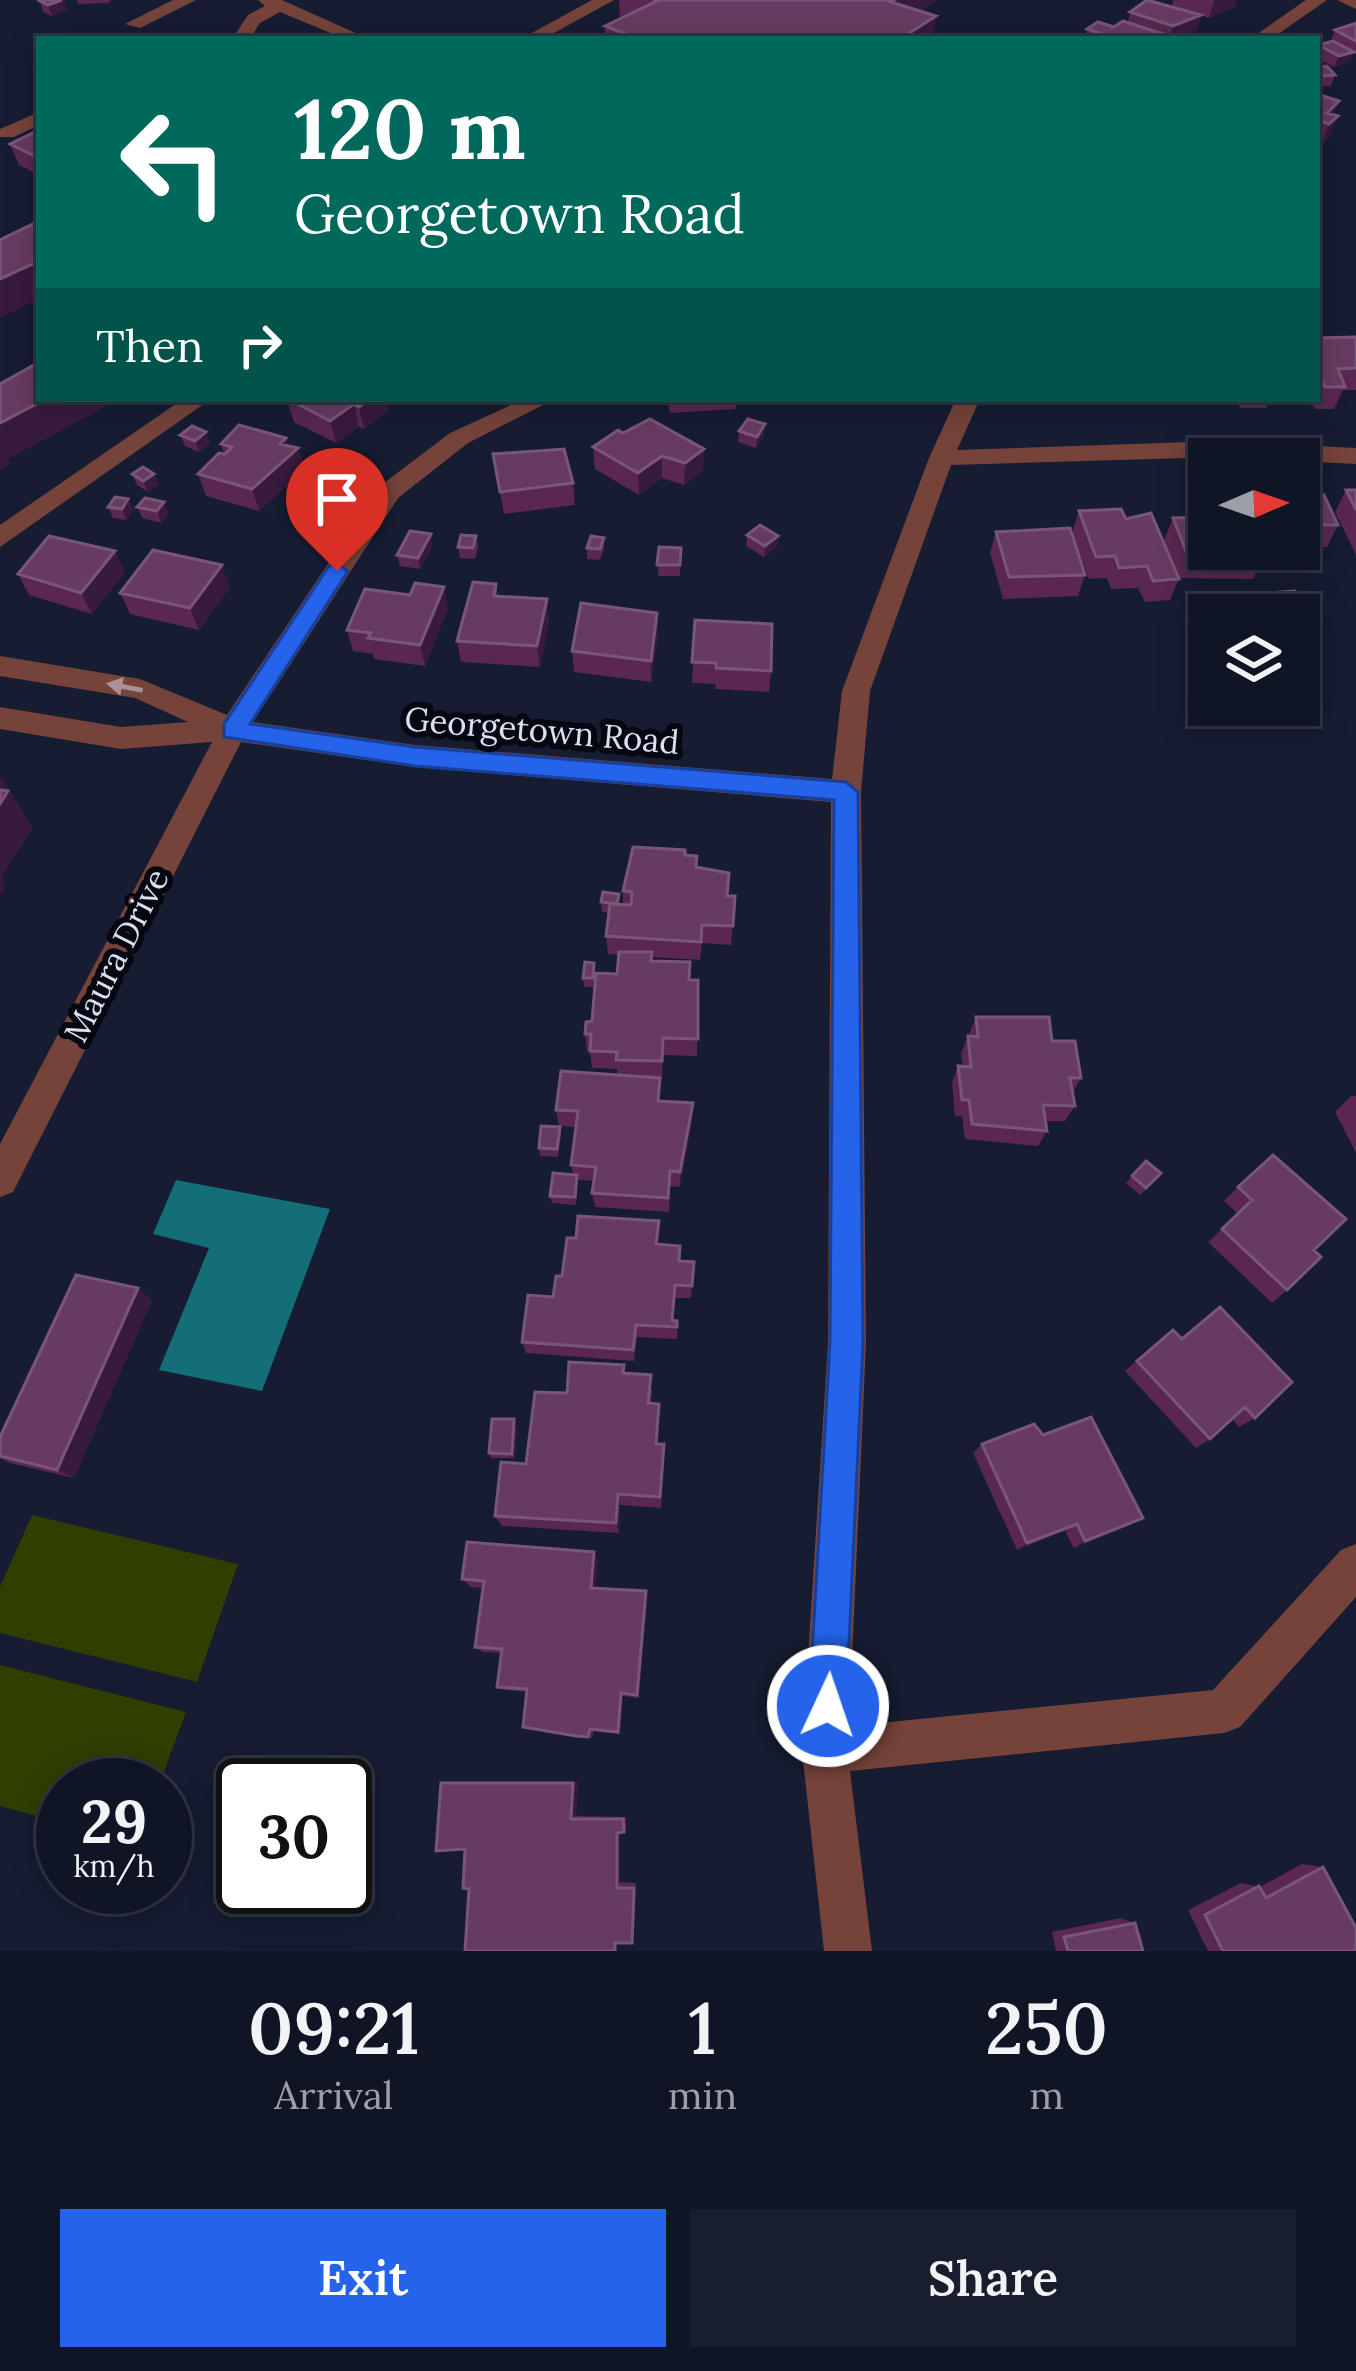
<!DOCTYPE html>
<html lang="en">
<head>
<meta charset="utf-8">
<style>
  body { margin:0; font-family:Lora,serif; background:#191e2e; color:#f1f3f6; height:100vh; display:flex; flex-direction:column; font-size:45px; white-space:nowrap }
  * { box-sizing:border-box; margin:0 }
  p { font-size:39px; color:#9c9fa7 }
  .icon { flex:none; width:66px; height:66px; fill:none; stroke:currentColor; stroke-width:2; stroke-linecap:round; stroke-linejoin:round }
  .map { position:relative; height:1951px; overflow:hidden }
  .panel { display:flex; flex-direction:column; background:#101526; flex:1 }
  .panel>* { flex:none }
  .hud { position:absolute; left:36px; top:36px; width:1284px; height:366px; border-radius:0px; box-shadow:0 6px 30px #0003,0 0 0 3px #303443; background:#00695c; color:#fff; overflow:hidden }
  .needle { width:78px; rotate:88deg }
  .controls { position:absolute; left:1188px; top:438px; display:grid; gap:24px }
  .controls a { display:grid; place-items:center; width:132px; height:132px; border-radius:0px; background:#101526; box-shadow:0 6px 30px #0003,0 0 0 3px #303443; font-size:60px }
  .speed { position:absolute; left:36px; top:1758px; display:flex; gap:24px; font-size:60px; font-weight:700; text-align:center }
  .speed>* { display:grid; place-content:center; width:156px; height:156px; border-radius:50%; background:#101526; box-shadow:0 6px 30px #0003,0 0 0 3px #303443; line-height:1 }
  .speed small { font-size:30px; font-weight:400 }
  .speed .limit { border:6px solid #111; border-radius:18px; background:#fff; color:#111 }
  .pin { position:absolute; display:grid; place-items:center; width:102px; height:102px; color:#fff; margin:-123px -51px; border-radius:50% 50% 50% 0; rotate:-45deg; box-shadow:0 0 12px #0007 }
  .pin .icon { rotate:45deg }
  .me { position:absolute; width:132px; margin:-66px; rotate:3deg; stroke-linejoin:round; filter:drop-shadow(0 0 9px #0008) }
  .turn { display:flex; align-items:center; gap:42px; height:252px; padding:0 60px; font-size:54px }
  .turn .icon { width:156px; height:156px; stroke-width:2.5 }
  .turn b { display:block; font-size:84px; line-height:102px }
  .then { display:flex; align-items:center; height:114px; padding:0 60px; background:#0003; gap:24px; font-size:45px }
  .eta { display:flex; justify-content:space-evenly; align-items:center; height:204px; text-align:center }
  .eta b { font-size:72px; font-weight:600; line-height:84px }
  .cta { display:flex; gap:24px; margin-top:auto; padding:24px 60px }
  .cta a { flex:1; height:138px; border-radius:0px; background:#2563eb; color:#fff; font-size:48px; font-weight:600; line-height:138px; text-align:center }
  .cta a+a { background:#191e2e; color:#f1f3f6 }
  .map>svg:first-child { display:block }
</style>
</head>
<body>
<div class="map">
<svg width="1356" height="1951" viewBox="0 0 1356 1951">
  <rect width="100%" height="100%" fill="#161c32"/>
  <path fill="#303e00" d="M32,1515L238,1564L197,1682L0,1633V1587Z
    M0,1665L186,1712L159,1785H63V1823L0,1806Z"/>
  <path fill="#136e77" d="M176,1180L330,1209L262,1391L159,1370L209,1248L153,1234Z"/>
  <g fill="none" stroke-linecap="round" stroke-linejoin="round">
    <path fill="#75433a" fill-rule="evenodd" d="M173,0H196L140,28L125,24Z
      M258,0H282L369,39H345L280,12L260,23L250,39H232L248,15L265,6Z
      M592,0H614L543,39H521Z
      M1306,0H1327L1271,39H1250Z
      M1337,0H1356V9Z
      M39,112V125L14,137H0V129Z
      M183,399H211L0,547V525Z
      M524,399H555L468,443L398,498L253,722L415,745L832,779L842,691L929,458L956,399H980L957,450L1220,441L1356,448V464L1220,457L951,465L870,691L861,792L866,1343L849,1726L1213,1690L1341,1550L1356,1544V1597L1240,1727L1224,1733L850,1771L872,1951H824L802,1751L828,1343L831,802L415,767L241,742L13,1192L0,1197V1144L212,742L121,749L0,729V707L121,727L188,722L135,698L0,676V656L140,679L227,715L380,486L450,433Z"/>
  </g>
  <path fill="#592750" d="M64,0L67,10L52,16L43,12L40,1Z
    M77,0H111L108,3L78,4Z
    M619,0H938L920,11L936,16L932,39H605V26L620,19Z
    M1173,0H1237L1235,7L1209,18L1201,15L1195,36L1187,39H1085L1087,29L1114,27L1128,22L1130,12L1172,6Z
    M1356,23V54L1353,52L1349,62L1334,67L1317,58L1318,45L1331,41L1335,30Z
    M1317,67L1335,75L1331,86H1317Z
    M1317,94L1334,115L1329,138L1321,145L1317,144Z
    M39,130V175L19,165L10,144Z
    M1356,337V390H1343L1334,409H1315L1310,399H1317V338Z
    M387,399L389,411L364,429L359,427L336,443L294,422L287,400Z
    M667,399H737L736,409L670,413Z
    M1236,399H1286L1270,400L1266,408H1240Z
    M739,431L764,436L756,448L738,442Z
    M206,432L210,443L199,452L185,446L180,435Z
    M623,433L704,449L703,471L684,485L662,478L639,495L595,469L593,447Z
    M221,444L288,446L298,448L304,470L259,511L206,496L198,474L224,454Z
    M493,454L573,483L575,505L504,514Z
    M132,474H154L159,485L148,492L137,485Z
    M1346,490H1356V555L1335,512Z
    M1299,493L1338,525L1327,547H1315L1310,558L1263,559L1253,579L1179,578L1164,540L1173,518L1199,517L1203,509H1209V549H1299Z
    M128,499L133,510L126,520L113,518L108,507Z
    M137,507L169,513L161,523L142,518Z
    M1079,511L1179,579L1170,600L1145,602L1138,588L1111,589L1107,578L1089,579L1072,533Z
    M996,532L1085,575L1078,596L1003,599L990,553Z
    M747,535L778,536L777,547L764,557L746,546Z
    M476,536L478,547L475,559L460,558L458,547Z
    M604,538V549L600,560L587,559V548Z
    M433,545L420,569L400,566L397,555Z
    M659,547L681,548L680,576H658Z
    M115,551L125,572L92,614L29,595L18,574Z
    M496,584L498,596L549,620L540,667L461,662L457,641Z
    M230,587L199,630L130,614L120,593Z
    M1279,592L1300,603L1294,614H1278L1274,602Z
    M410,595L448,608L425,666L374,659L373,654L353,651L347,630Z
    M657,613L658,634L651,682L574,672L572,651Z
    M695,620L771,671L769,692L715,689L716,684L692,683Z
    M685,855L728,896H735L731,945L702,943L700,960L652,957V961L690,980H698L697,1056L663,1055L662,1078H660V1101L692,1119L680,1187L670,1186L669,1212L595,1207L592,1193L594,1181L578,1180L576,1205L552,1203L550,1196L573,1174L571,1165L576,1127L559,1126L556,1110L618,1075L617,1069L592,1068L590,1051H587L585,1034L617,974L618,955L608,954L606,936L609,913L602,912L601,902L623,905V891Z
    M594,963V987H584L583,978Z
    M976,1017L1052,1041L1081,1078L1073,1092L1075,1106L1065,1121H1045L1047,1131L1038,1146L965,1139L962,1116H955L952,1082L958,1066H963L961,1053Z
    M1351,1096H1356V1153L1335,1112Z
    M560,1127L561,1135L558,1157L540,1156L539,1148Z
    M1132,1176L1155,1181L1140,1195L1126,1183Z
    M1238,1187L1314,1250L1287,1290L1272,1303L1208,1242L1238,1214L1224,1201Z
    M659,1221L658,1244L680,1261L693,1275L691,1298H675L673,1320L677,1321V1339L637,1337L634,1361L526,1353L522,1342L553,1297L576,1238Z
    M152,1300L74,1478L10,1463L0,1458V1437Z
    M1173,1330L1255,1418L1239,1427L1232,1419L1210,1439L1196,1448L1125,1371Z
    M625,1373L652,1390L651,1403L659,1418L658,1444H664V1457L661,1508L620,1505L619,1533L502,1526L495,1516L567,1393Z
    M517,1424L515,1458H491L489,1453Z
    M1043,1435L1130,1525L1074,1548L1065,1531L1017,1550L973,1453L982,1444Z
    M594,1552L598,1560L595,1588L646,1591L647,1599L639,1698L623,1696L620,1734L594,1731L592,1738L580,1737L523,1727L527,1692L505,1690L497,1687L502,1653L483,1652L475,1647L483,1588L471,1587L462,1579Z
    M578,1782L576,1816L626,1817V1830L620,1833V1882L636,1883L634,1934L469,1889L465,1849L441,1783Z
    M1302,1864L1323,1867L1356,1951H1208L1188,1910L1241,1883L1260,1887Z
    M1120,1918L1135,1923L1143,1951H1056L1052,1932Z"/>
  <path fill="#381a3d" d="M64,0L67,10L52,16L48,5Z
    M894,0H938L887,32L891,2Z
    M1214,0H1237L1235,7L1209,18Z
    M1201,15L1195,36L1187,39H1169L1173,26Z
    M936,16L932,39H900Z
    M1354,52L1349,62L1334,67L1339,56Z
    M1339,101L1331,122L1338,116L1329,138L1321,145L1329,124L1327,113Z
    M39,261V299L0,318V279Z
    M46,399H120L8,459L10,464L0,471V423Z
    M370,399H387L389,411L364,429L359,407Z
    M354,404L359,427L336,443L330,421Z
    M765,424L764,436L756,448L757,437Z
    M206,432L210,443L199,452L195,441Z
    M286,438L291,455L298,448L304,470L259,511L252,489L280,444Z
    M704,449L703,471L684,485L685,463Z
    M662,456V478L639,495L638,473Z
    M154,474L159,485L148,492L143,481Z
    M128,499L133,510L126,520L122,509Z
    M164,502L169,513L161,523L157,511Z
    M431,534L433,545L420,569L418,558Z
    M778,536L777,547L764,557L765,546Z
    M115,551L125,572L92,614L81,593Z
    M222,565L230,587L199,630L190,608Z
    M444,587L448,608L425,666L420,645Z
    M547,599L549,620L540,667L537,646Z
    M657,613L658,634L651,682V661Z
    M0,776L33,827L2,877L5,881L2,886L5,890L0,896Z
    M693,1103L692,1119L680,1187V1172Z
    M138,1288L152,1300L74,1478L57,1470Z
    M514,1419L517,1424L515,1458L512,1454Z
    M618,1494L620,1505L619,1533L616,1523Z
    M1143,1518L1130,1525L1074,1548L1085,1541Z
    M1077,1524L1065,1531L1017,1550L1027,1543Z
    M594,1552L598,1560L595,1595L591,1588Z
    M646,1591L647,1599L639,1698L637,1695Z
    M621,1693L623,1696L620,1734L618,1732Z
    M578,1782L576,1816L571,1819L573,1783Z
    M620,1830V1882L617,1888V1833Z
    M636,1883L634,1934L632,1943L634,1888Z"/>
  <path fill="#673b61" stroke="#795578" stroke-width="3" d="M43,0H62L48,5L40,1Z
    M653,0H894L891,2L936,16L900,39H639L605,26L657,1Z
    M1147,0L1201,15L1173,26L1130,12Z
    M1123,21L1163,34L1155,39H1117L1087,29L1098,22L1114,27Z
    M1356,23V41L1335,30Z
    M1333,41L1354,52L1339,56L1318,45Z
    M1327,66L1335,75L1322,76L1317,71V67Z
    M1317,94L1339,101L1327,113L1338,116L1329,124L1317,120Z
    M39,130V158L10,144Z
    M39,221V261L0,279V240Z
    M1356,337V368L1338,369L1345,387H1325L1317,370V338Z
    M39,362V399H46L0,423V384Z
    M288,399H370L359,407L354,404L330,421Z
    M650,419L704,449L685,463L662,456L638,473L593,447L618,430L623,433Z
    M748,419L765,424L757,437L739,431Z
    M239,425L286,438L280,444L298,448L252,489L198,474L219,453L225,454L232,447L221,444Z
    M192,426L206,432L195,441L180,435Z
    M564,449L573,483L500,492L493,454Z
    M143,467L154,474L143,481L132,474Z
    M1346,490H1356V510Z
    M1299,493L1324,495L1338,525H1316L1321,536H1299Z
    M115,497L128,499L122,509L108,507Z
    M145,498L164,502L157,511L137,507Z
    M1121,509L1126,519L1151,513L1179,579L1153,581L1147,566L1119,568L1115,556L1096,557L1079,511Z
    M1203,509H1209V549H1260L1264,557L1188,556L1173,518L1206,517Z
    M760,525L778,536L765,546L747,535Z
    M1070,528L1085,575L1009,577L996,532Z
    M410,531L431,534L418,558L397,555Z
    M461,535L476,536L473,548L458,547Z
    M49,536L115,551L81,593L18,574Z
    M591,536L604,538L600,549L587,548Z
    M659,547L681,548L680,565H657Z
    M153,550L222,565L190,608L120,593Z
    M473,582L496,584L494,596L547,599L537,646L457,641Z
    M415,583L444,587L420,645L368,638L371,633L347,630L365,589L410,595Z
    M1295,591L1300,603L1284,604L1279,592Z
    M581,603L657,613L651,661L572,651Z
    M695,620L772,624L771,671L716,668V663L692,662Z
    M0,790L8,791L0,804Z
    M633,847L685,850V855L697,856L696,867L729,873L727,896H735L733,926L702,925L701,942L606,936L610,904L631,905L632,892L623,891Z
    M603,892L619,894L617,904L601,902Z
    M619,952H652L651,961L690,962L689,980H698V1039L663,1038L662,1061L616,1060L617,1052L590,1051L591,1034H585L586,1022L592,1021L596,973L617,974Z
    M585,962L594,963L593,978H583Z
    M976,1017H1049L1052,1041H1075L1081,1078H1070L1075,1106L1043,1105L1047,1131L972,1124L969,1100H962L958,1066L971,1067L968,1036L978,1037Z
    M561,1071L660,1078L658,1101L693,1103L680,1172L670,1171L668,1198L592,1193L596,1167L571,1165L578,1111L556,1110Z
    M541,1126L560,1127L557,1149L539,1148Z
    M1273,1155L1346,1219L1314,1250L1321,1257L1287,1290L1222,1229L1252,1200L1238,1187Z
    M1146,1161L1161,1173L1146,1188L1132,1176Z
    M553,1173L577,1175L575,1197L550,1196Z
    M578,1216L659,1221L656,1244L680,1246L679,1261L694,1262L692,1286L675,1285L672,1320L677,1321V1327L636,1325L633,1350L522,1342L528,1295L553,1297L556,1276H562L567,1238H576Z
    M76,1275L138,1288L57,1470L0,1456V1437Z
    M1220,1307L1292,1382L1255,1418L1245,1407L1210,1439L1137,1361L1173,1330L1182,1339Z
    M569,1362L624,1365L623,1373L651,1375L648,1403L659,1404L656,1444H664L660,1497L618,1494L616,1523L495,1516L501,1462L526,1464L535,1392L567,1393Z
    M1091,1417L1143,1518L1085,1541L1077,1524L1027,1543L982,1444L1034,1424L1043,1435Z
    M492,1419H514L512,1454L489,1453Z
    M467,1542L594,1552L591,1588L646,1591L637,1695L621,1693L618,1732L590,1729L588,1737L576,1736L523,1727L527,1689L497,1687L502,1649L475,1647L484,1581L462,1579Z
    M441,1783H573L571,1819H623L624,1832L617,1833V1888H634L632,1943H615V1951H465L469,1889L463,1888L465,1849L436,1851Z
    M1323,1867L1356,1928V1951H1223L1205,1915L1259,1886L1266,1898Z
    M1135,1923L1143,1951H1068L1064,1937Z"/>
  <defs><path id="oneway-solid" d="M-6-.8H1V-3.2L6.5 0L1 3.2V.8H-6Z" transform="scale(3)"/></defs>
  <use fill="#a89295" href="#oneway-solid" transform="translate(125 687) rotate(-169)"/>
  <path fill="#2563eb" stroke="#184099" stroke-width="3" d="M337,564L348,571L250,724L415,747L846,782L858,792L863,1343L846,1706L841,1719L828,1724L815,1719L809,1706L830,1343L834,800L415,766L224,737V724L329,566Z"/>
  <g text-anchor="middle" stroke-width="12" stroke-linejoin="round" paint-order="stroke">
    <g font-size="33" fill="#dbe0f0" stroke="#050711">
      <text transform="translate(542 730) rotate(5)" y="12">Georgetown Road</text>
      <text transform="translate(116 955) rotate(-63)" y="12">Maura Drive</text>
    </g>
  </g>
</svg>
<div class="controls">
<a><svg class="needle" viewBox="-14 -14 28 28"><path d="M0-13l5 13h-10z" fill="#e53935"/><path d="M0 13l5-13h-10z" fill="#9c9fa7"/></svg></a>
<a><svg class="icon" aria-label="layers" viewBox="0 0 24 24"><path d="M12 4l9 5-9 5-9-5zM3 14l9 5 9-5"/></svg></a>
</div>
<div class="speed"><div>29<small>km/h</small></div><div class="limit">30</div></div>
<div class="pin" style="left:337px;top:571px;background:#d93025"><svg class="icon" aria-label="arrive" viewBox="0 0 24 24"><path d="M6 21V4h12l-3 4 3 4H6"/></svg></div>
<svg class="me" style="left:828px;top:1706px" viewBox="-20 -20 40 40"><circle r="17" fill="#2563eb" stroke="#fff" stroke-width="3"/><path d="M0-11L8 9 0 5-8 9z" fill="#fff"/></svg>
<div class="hud">
<div class="turn"><svg class="icon" aria-label="left" viewBox="0 0 24 24"><path d="M17 20v-9H6M10 6l-5 5 5 5"/></svg><div><b>120 m</b>Georgetown Road</div></div>
<div class="then">Then<svg class="icon" aria-label="right" viewBox="0 0 24 24"><path d="M7 20v-9h11M14 6l5 5-5 5"/></svg></div>
</div>
</div>
<section class="panel">
<div class="eta">
<div><b>09:21</b><p>Arrival</p></div>
<div><b>1</b><p>min</p></div>
<div><b>250</b><p>m</p></div>
</div>
<div class="cta"><a>Exit</a><a>Share</a></div>
</section>
</body>
</html>
